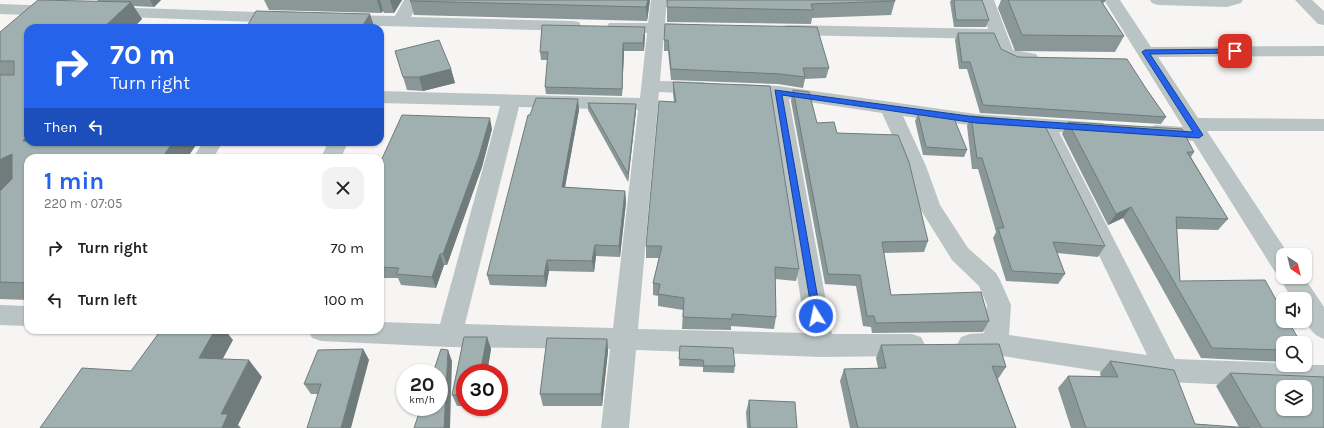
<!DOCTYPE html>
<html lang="en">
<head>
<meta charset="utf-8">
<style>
  body { margin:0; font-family:Karla,sans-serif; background:#f2f2f2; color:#222; height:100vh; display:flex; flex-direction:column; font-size:15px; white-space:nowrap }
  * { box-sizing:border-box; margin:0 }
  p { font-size:13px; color:#767676 }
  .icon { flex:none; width:22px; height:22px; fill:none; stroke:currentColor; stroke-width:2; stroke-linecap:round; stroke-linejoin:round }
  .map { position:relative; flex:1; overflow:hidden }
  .panel { position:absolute; left:24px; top:154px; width:360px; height:180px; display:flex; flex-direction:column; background:#fff; border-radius:12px; box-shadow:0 1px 3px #0004 }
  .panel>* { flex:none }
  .hud { position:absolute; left:24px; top:24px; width:360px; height:122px; border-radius:12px; box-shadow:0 1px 3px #0004; background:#2563eb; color:#fff; overflow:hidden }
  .needle { width:26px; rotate:145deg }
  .controls { position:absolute; left:1276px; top:248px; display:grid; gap:8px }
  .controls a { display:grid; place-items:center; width:36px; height:36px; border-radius:8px; background:#fff; box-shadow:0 1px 3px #0004; font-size:20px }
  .speed { position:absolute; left:396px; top:364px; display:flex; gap:8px; font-size:20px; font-weight:700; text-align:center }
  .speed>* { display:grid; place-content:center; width:52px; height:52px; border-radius:50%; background:#fff; box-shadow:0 1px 3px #0004; line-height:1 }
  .speed small { font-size:10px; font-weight:400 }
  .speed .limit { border:6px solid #d22; background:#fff; color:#111 }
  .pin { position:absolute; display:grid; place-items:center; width:34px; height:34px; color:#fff; margin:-17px; border-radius:8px; box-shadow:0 2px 6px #0006 }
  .me { position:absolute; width:44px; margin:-22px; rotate:350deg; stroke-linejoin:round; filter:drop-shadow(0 0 3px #0008) }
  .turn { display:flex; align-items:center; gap:14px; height:84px; padding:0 20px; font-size:18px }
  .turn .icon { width:52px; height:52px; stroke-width:2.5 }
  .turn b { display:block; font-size:28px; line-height:34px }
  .then { display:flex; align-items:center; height:38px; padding:0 20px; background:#0003; gap:8px; font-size:15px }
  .round { display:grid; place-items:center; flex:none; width:42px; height:42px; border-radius:12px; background:#f2f2f2 }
  .overview { display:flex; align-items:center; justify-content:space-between; height:68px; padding:0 20px }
  h1 { font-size:24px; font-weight:700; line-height:30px; color:#2563eb }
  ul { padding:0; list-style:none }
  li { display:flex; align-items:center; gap:12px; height:52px; padding:0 20px }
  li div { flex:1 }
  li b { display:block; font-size:15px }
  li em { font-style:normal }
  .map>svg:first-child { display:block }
</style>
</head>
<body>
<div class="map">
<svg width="1324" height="428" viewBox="0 0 1324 428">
  <rect width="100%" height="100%" fill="#f6f5f3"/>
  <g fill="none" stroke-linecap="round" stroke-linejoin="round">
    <path fill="#bbc4c4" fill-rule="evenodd" d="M404,0H420L411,17L573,21L579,22L581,26L579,30L573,31L343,25L337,24L335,20L337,16L343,15L395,16Z
      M651,0H667L665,23L701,25L704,29L701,33H664L660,81L702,82L709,84L711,88L709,92L702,94L659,92L638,329L806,333L769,97L734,94L732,90L734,86L741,84L778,86L976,114L1103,123L1106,128L1103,133L1096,135L1059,132L1175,359L1283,363V365H1324V389L1167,382L996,355L970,356L961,353L957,345L961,337L970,334L984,333L987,305L979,286L952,260L919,207L906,166L882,113L789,99L832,334H912L921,337L925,345L921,353L912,356L821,357L636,350L629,428H601L610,349L449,347L321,341L312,338L308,330H380V322L440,324L500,106L380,103V91L640,98L647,33L609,31L607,27L609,23H648ZM519,107L638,110L613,328L465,324ZM903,116L976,126L1039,131L1147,355L1009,335L1011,305L1000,280L996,273L968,248L940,205L926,166Z
      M978,0H994L1013,50L1036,54L1039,58L1036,62L1030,63L1002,60L995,51L992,39L789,35L783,34L780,30L783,26L789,25L988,29Z
      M1104,0H1120L1151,47L1324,46V56L1158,57L1198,118L1324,119V131H1207L1289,255H1283V277H1304L1324,307V339C1305,332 1305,317 1305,299H1292L1279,277L1281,274L1275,272L1193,141L1149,137L1146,132L1149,127L1156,125L1183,127Z
      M1150,0H1243L1241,3L1227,7L1158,5L1152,3Z
      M1295,0H1312L1324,11V25L1318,24Z
      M0,4L57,6L63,7L65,11L63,15L57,16L0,14Z
      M107,7L283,13L289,14L291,18L289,22L283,23L101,16L99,12L101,8Z
      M203,142H223L213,158H193Z
      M328,142H348L341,158H321Z
      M0,305L28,306V326L0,325Z"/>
  </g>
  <path fill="#8a9797" d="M97,0H161L154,7L133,6L142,19L133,28H28V142H198L187,158H28V300L0,299V32L98,1Z
    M264,0H402L394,13H384L383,11L381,13L269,10Z
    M650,0L647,21L414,15L410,1Z
    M951,0H982L989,20L986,27H954L950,2Z
    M1001,0H1105V1L1103,4L1124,36L1115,52L1015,51L998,8Z
    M895,1L891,15L812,18L811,24L667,22V7Z
    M665,24L829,68L826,78L805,79L803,88L778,84L671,80L668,51H664V40Z
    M958,33L1001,49L1018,57L1147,90L1166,117L1161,124L980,113L967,69H959L955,40Z
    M645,34L644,51H624L622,96L546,94L545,87L548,60H541L540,52Z
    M395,51L451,69L455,83L423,91L407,90Z
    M673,82L799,269L796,281L775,279L776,317L774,329L731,326V330L682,329L683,310L658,306V296L653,295V283L659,258H646V246L674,102L673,94Z
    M793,90L817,123L837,133L928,241L924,252L884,253L891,295L989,321L983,332L872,333L871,327L863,326L856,286L825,284L791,101Z
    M588,103L636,104V111L628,182L588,110Z
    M579,110L565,187L625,191L626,202L620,257L596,256L594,272L549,271L546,287L490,285L487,275L530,115Z
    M918,114L967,150L964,157L923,155L915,121Z
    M971,116L1105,246L1098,257L1057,253L1065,274L1058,284L1006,281L993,238L996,232L978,169H972L967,126Z
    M1068,122L1194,152L1191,157L1228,219L1218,230L1177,229L1180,281L1283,343V362L1201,358L1123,218L1108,225L1062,134Z
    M492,129L482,167L447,265H444L436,288L401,285L398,278H380V163Z
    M255,142H294L256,143Z
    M464,337H487L491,349L487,373H465V406H457L452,395Z
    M607,339L608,351L602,406H543L540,394Z
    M881,345L1006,367L998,379L1016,428H850L840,381L844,369L878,368L876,358Z
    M680,346L735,366L734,373L703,372V367L679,366Z
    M363,349L369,360L318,394H311L304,384Z
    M1110,361L1195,424L1239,427L1216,386L1230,373L1324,428H1071L1058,388L1068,376L1101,377L1100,373Z
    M749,400L797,428H747L746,412Z"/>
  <path fill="#707b7b" d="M150,0H161L154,7Z
    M377,0H380L383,11L381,13Z
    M390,0H402L394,13Z
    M648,0H650L647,21L646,7Z
    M131,2L142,19L133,28H103Z
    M370,14L374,26L373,28H361Z
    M645,27V34L644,51L643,43Z
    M623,43L624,51L622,96V89Z
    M451,69L455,83L423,91L419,77Z
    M578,99L579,110L563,198L562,187Z
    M636,104V111L628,182V174Z
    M490,118L492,129L482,167L447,265L443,254Z
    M28,134V142L23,141Z
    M173,142H198L187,158H162Z
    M12,154L28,172L0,196V160L3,158Z
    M625,191L626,202L620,257L619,246Z
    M1131,207L1123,218L1108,225L1116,214Z
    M595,245L596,256L594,272L592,261Z
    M440,254L444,265L436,288L432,277Z
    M547,260L549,271L546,287L544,276Z
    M210,330H225L233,340L214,375L199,358Z
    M487,337L491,349L487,373H480Z
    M607,339L608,351L602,406L601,394Z
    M363,349L369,360L351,428H341Z
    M448,350L452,361L450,428H444Z
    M249,360L262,377L238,425L241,428H222L221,414Z"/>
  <path fill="#a0b0b0" stroke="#707b7b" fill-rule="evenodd" d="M38,0L131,2L103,28H28V134L23,141H28V142H173L162,158H28V283L0,282V191L12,179V154L3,158L0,160V75H14V61H0V32Z
    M411,0H648L646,7L410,1Z
    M667,0H895V1L811,4L813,10L667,7Z
    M954,0H982L989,20H956Z
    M1008,0H1105V1H1101L1124,36L1022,35Z
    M256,11L370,14L361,28H246Z
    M665,24L817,27L829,68H803L805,77L780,74L671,69L668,40H664Z
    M542,25L645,27L643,43H623L622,89L545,87L548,52H540Z
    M958,33H994L1001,49L1018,57L1127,59L1147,90L1166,117L983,105L970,62H962Z
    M439,40L451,69L419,77H403L395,51Z
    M673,82L770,86L799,269L775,267L776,317L732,314V319L683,317L684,298L658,294L660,284L653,283L662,246H646L659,101L676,102Z
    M793,90L809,92L817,123L834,122L837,133L898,135L909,162L928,241L882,242L891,295L981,292L989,321L876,323L874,316H867L860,275L828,274Z
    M536,98L578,99L562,187L625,191L619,246L595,245L592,261L547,260L544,276L487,275L528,115H530Z
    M588,103L636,104L628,174Z
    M918,114L953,116L967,150L926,147Z
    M402,115L490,118L479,156L443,254H440L432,277L396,274L399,268L380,267V254L382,250H380V163Z
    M971,116L1043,122L1105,246L1053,242L1065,274L1012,271L998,228H1004L982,158H977Z
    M1068,122L1182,129L1194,152H1187L1228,219L1176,217L1180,281L1265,280L1283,312V321H1288L1301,343H1283V350L1212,348L1131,207L1116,214Z
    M161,330H215L199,358L249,360L221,414H228L222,428H40L82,368L131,371Z
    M464,337H487L480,373H465V395H452Z
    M547,338L607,339L601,394H540Z
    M999,344L1006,367L992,366L1016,428H858L844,369L886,368L881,345Z
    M680,346L733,348L735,366H704L703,360L679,359Z
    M363,349L341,428H307L321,384H304L318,350Z
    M441,349L448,350L444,428H414L421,407H439V373H433Z
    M1110,361L1174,370L1195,424L1250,428H1086L1068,376L1118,377Z
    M1230,373L1324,377V428H1262ZM1283,387H1305V409H1283Z
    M749,400L795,402L797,428H750Z"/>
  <path fill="#2563eb" stroke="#184099" d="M1235,49L1237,50V53L1150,54L1203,135L1199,138L976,123L782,95L821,316L820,319H813L775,90L976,117L1193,132L1142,52L1145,50Z"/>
</svg>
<div class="controls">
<a><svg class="needle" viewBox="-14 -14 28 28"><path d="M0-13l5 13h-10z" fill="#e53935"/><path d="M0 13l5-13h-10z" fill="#767676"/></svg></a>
<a><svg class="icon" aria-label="sound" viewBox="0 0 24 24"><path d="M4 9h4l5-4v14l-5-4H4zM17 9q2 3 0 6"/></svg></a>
<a><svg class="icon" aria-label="search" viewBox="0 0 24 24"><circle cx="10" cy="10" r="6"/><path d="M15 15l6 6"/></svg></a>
<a><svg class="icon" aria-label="layers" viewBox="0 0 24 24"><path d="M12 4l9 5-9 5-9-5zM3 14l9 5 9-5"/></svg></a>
</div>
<div class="speed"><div>20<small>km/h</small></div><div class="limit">30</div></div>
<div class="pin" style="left:1235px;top:51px;background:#d93025"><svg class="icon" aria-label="arrive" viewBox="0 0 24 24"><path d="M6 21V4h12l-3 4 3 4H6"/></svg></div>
<svg class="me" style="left:816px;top:316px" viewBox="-20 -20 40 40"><circle r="17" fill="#2563eb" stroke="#fff" stroke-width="3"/><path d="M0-11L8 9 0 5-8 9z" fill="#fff"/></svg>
<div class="hud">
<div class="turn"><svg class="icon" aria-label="right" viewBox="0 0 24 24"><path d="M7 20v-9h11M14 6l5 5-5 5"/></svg><div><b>70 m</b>Turn right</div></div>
<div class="then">Then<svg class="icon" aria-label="left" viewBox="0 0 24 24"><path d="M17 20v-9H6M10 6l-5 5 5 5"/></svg></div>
</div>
<section class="panel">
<div class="overview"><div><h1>1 min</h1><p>220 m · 07:05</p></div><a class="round"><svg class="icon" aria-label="close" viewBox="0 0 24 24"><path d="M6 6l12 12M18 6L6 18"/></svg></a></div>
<ul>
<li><svg class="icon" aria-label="right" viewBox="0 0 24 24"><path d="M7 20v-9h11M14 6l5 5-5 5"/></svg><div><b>Turn right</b></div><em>70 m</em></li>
<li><svg class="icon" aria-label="left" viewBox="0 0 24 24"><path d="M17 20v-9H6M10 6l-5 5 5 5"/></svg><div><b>Turn left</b></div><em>100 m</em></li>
</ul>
</section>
</div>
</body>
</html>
